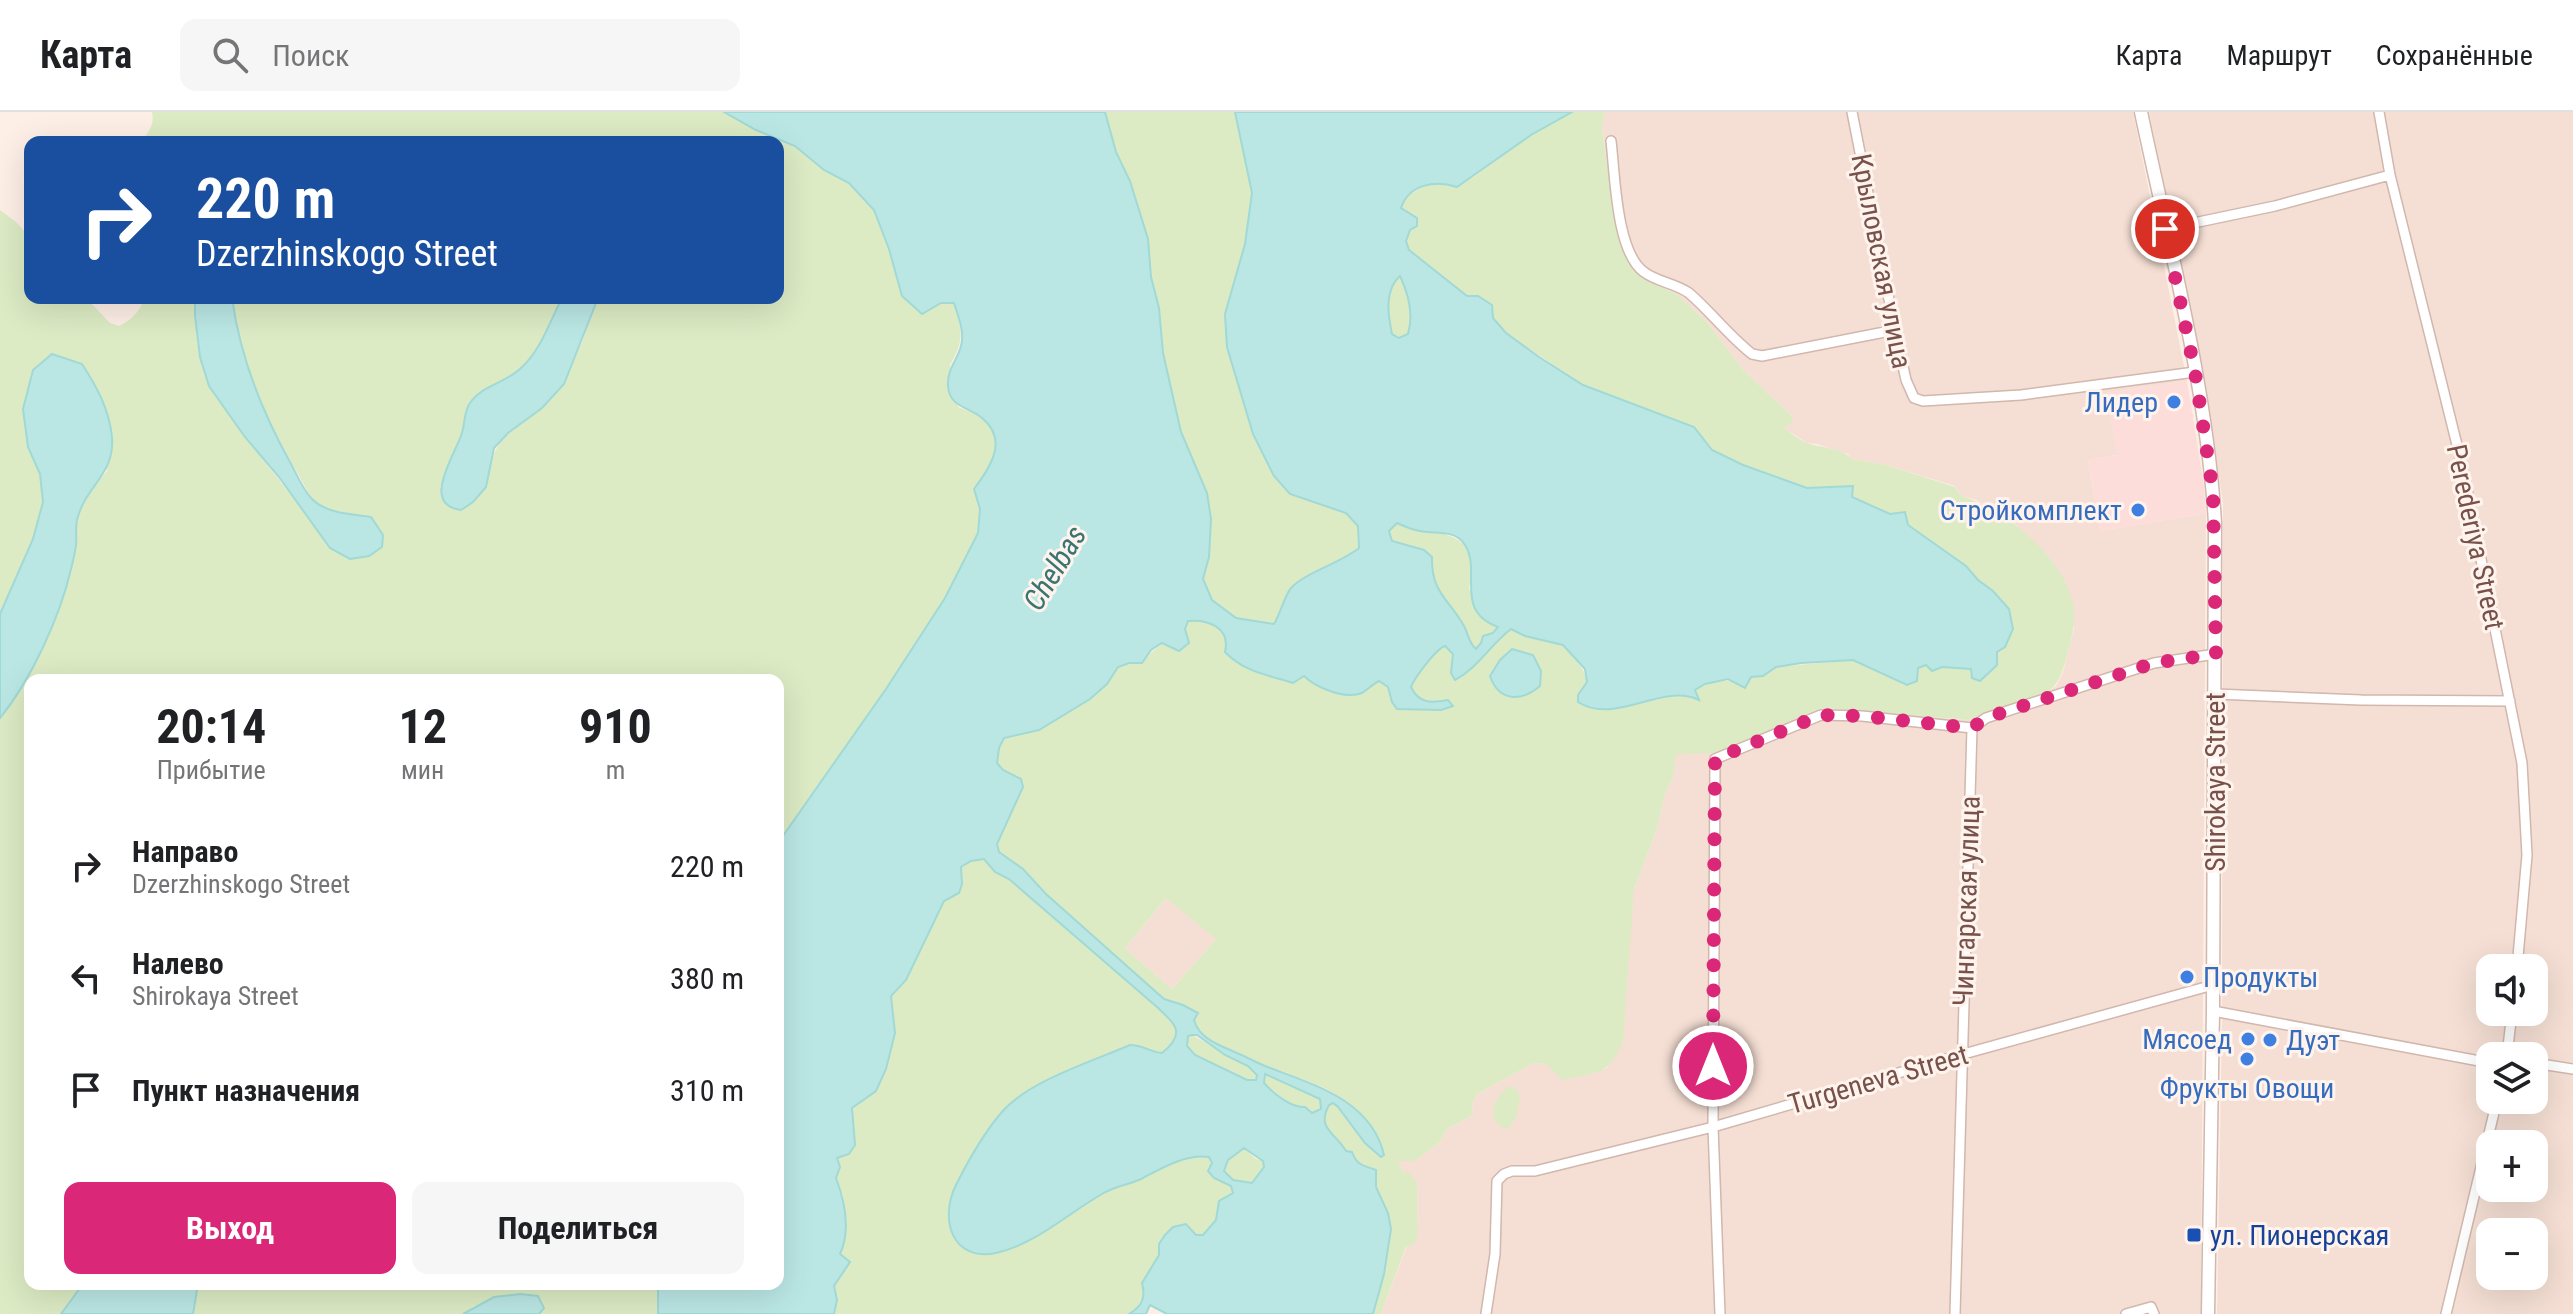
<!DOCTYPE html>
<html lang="ru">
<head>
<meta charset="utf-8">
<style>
  body { margin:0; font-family:"Roboto Condensed",sans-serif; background:#f6f6f6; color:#202124; height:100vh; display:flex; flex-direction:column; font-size:30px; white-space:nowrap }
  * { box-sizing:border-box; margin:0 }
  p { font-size:26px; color:#757577 }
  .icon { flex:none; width:44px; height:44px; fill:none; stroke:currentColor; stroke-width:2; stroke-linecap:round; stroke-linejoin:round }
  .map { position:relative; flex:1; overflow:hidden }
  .panel { position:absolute; left:24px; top:562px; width:760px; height:616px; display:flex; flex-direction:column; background:#fff; border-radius:16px; box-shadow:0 8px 32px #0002 }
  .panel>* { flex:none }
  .hud { position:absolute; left:24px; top:24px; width:760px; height:168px; border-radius:16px; box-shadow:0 8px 32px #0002; background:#1a4fa0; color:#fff; overflow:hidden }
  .tools { position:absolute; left:2476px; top:842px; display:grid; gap:16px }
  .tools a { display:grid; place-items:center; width:72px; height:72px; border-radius:16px; background:#fff; box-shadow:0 8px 32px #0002; font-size:40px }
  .pin { position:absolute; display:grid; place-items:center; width:68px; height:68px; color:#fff; margin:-34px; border:4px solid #fff; border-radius:50%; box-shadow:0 2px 8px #0007 }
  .me { position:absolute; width:88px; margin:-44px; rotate:0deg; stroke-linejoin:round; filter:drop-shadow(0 0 6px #0008) }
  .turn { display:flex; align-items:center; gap:28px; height:168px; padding:0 40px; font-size:36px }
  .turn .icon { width:104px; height:104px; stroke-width:2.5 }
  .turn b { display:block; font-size:56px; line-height:68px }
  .eta { display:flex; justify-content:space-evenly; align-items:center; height:136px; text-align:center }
  .eta b { font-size:48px; font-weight:700; line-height:56px }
  .primary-button { display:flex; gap:16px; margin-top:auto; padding:16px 40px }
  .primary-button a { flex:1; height:92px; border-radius:16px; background:#db2777; color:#fff; font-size:32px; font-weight:700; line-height:92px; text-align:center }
  .primary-button a+a { background:#f6f6f6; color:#202124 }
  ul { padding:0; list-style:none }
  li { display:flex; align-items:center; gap:24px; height:112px; padding:0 40px }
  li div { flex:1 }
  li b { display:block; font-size:30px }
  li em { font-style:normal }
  header { display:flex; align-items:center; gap:48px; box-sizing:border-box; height:112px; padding:0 40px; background:#fff; border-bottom:2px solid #e0e0e0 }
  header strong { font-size:38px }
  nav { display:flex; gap:44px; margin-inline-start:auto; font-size:28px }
  .search { width:560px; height:72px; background:#f6f6f6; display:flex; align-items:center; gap:20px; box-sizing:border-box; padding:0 28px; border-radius:16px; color:#757577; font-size:30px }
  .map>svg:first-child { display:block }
</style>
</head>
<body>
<header>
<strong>Карта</strong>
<div class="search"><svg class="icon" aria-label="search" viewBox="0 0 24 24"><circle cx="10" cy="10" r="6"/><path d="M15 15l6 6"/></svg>Поиск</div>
<nav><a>Карта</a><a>Маршрут</a><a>Сохранённые</a></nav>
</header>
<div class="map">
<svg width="2573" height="1202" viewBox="0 0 2573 1202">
  <rect width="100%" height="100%" fill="#fdefe6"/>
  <path fill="#f5dfd4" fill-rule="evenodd" d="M1605,0H2133L2187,269L2107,281L2117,343L2088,348L2100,419L2206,401L2201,1202H1381L1407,1134L1418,1121L1417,1070L1403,1062L1398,1049H1415L1440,1030L1447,1017L1473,1003L1472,992L1477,982L1534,951L1546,952L1562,967L1607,956L1634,777L1656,720L1665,681L1673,666L1675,641H1716L1813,599L1823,596L1968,608L2048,580L2056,574L2063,560L2074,516L2053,452L2016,413L1976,388L1961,384L1955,374L1886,353L1851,347L1848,342L1817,332L1807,331L1790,320L1781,313L1792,304L1743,258L1707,210L1675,181L1639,164L1626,143L1615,108L1602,15Z
    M2149,0H2573V1202H2217L2222,908L2223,391L2203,259ZM2490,856H2534V900H2490ZM2490,944H2534V988H2490ZM2490,1032H2534V1076H2490ZM2490,1120H2534V1164H2490Z
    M1167,785L1216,827L1172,877L1125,836Z"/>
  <path fill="#fdddda" d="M2187,269L2204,374L2206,401L2100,419L2088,348L2117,343L2106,281Z"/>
  <path fill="#dcebc4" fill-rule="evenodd" d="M152,0H724L756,18L795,34L824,58L849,71L874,98L889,137L941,191H954C962,219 965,227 950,253L958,295C965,298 976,301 982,306C1008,328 990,356 974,377L980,397L978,421L945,486L886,577L778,731V646L782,642V634L778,631V568H30V1172H83L61,1202H0V606C33,565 56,511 70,460C75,444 74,428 77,411C80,390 94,374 108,358L28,335C36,352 44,370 43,390C41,425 14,470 0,502V98L16,110L30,125V186H86L110,211L119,214C131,208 140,200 144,186H195C194,214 198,245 208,271C213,282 222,292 229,302C254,339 285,373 311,410L371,405L327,397L312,387L261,296L236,217L232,186H562L541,230L522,256L504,269L479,280L468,294L462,321L440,376L486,375C492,345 493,331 520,313L581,233L598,186H778V30H141C148,21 155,12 152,0Z
    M1105,0H1235L1252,81L1245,132L1290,382L1346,401L1358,414L1359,436L1344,448L1312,462L1289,477L1283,498L1274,512L1236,506L1212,488L1203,467L1209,445L1207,381L1181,320L1163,241L1159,196L1151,165L1148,127L1130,69L1116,40Z
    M1572,0H1605L1602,16L1615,108L1632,155L1645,168L1675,181L1685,190L1707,210L1743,258L1792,304L1793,310L1784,315C1789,320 1800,328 1807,331C1820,336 1842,335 1852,347L1886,353L1955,375L1961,384C2006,397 2070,450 2074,499C2075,512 2072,524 2069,536C2064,553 2062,569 2048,580L1968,608L1823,596L1813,599L1716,641L1676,642L1673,666L1665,681L1656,720L1634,777L1623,929C1610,964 1596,960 1562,968L1546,952L1534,951L1477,982L1472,992L1473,1003L1447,1017L1440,1030L1415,1049H1398L1403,1061L1408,1060L1417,1070L1418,1121L1415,1132L1406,1135L1381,1202H1373L1384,1162L1391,1117L1370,1056C1359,1054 1356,1050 1352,1040L1346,1039C1335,1020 1316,1018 1329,993L1333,991L1383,1038C1370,1016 1358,996 1335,982C1305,962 1205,943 1194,908L1198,902L1183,893L1164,887L1046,782L1023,757L999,740L997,732L1023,675L1021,667L1003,658L997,651L999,636L1004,626L1068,600L1090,587L1107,572L1118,555L1129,551H1142C1155,532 1182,524 1187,509C1208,507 1231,515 1225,540C1244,560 1268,563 1293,571L1304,564L1362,580L1379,569L1388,575L1392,590L1397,597L1448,588C1431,591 1419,592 1411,575C1415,565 1436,538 1445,533L1453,542L1451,561L1455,567C1478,556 1490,533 1511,517L1525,524L1563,533C1573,547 1584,553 1587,570L1578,583V590C1610,611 1664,574 1699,587L1695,578C1709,570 1723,566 1739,571L1751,565L1763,564L1776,555L1854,548L1907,573L1918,556L1926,553L1932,559L1942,555L1971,557L1993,479L1978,469L1966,454L1908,413L1905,400L1890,402L1852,385V374L1807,376L1743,353L1712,338L1694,315L1583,273L1506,221L1478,185L1467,184L1409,138L1406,129L1410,118L1401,95L1404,86L1429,71L1472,66L1531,23ZM1166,786L1216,827L1172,877L1125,836Z
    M1400,163C1409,183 1414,202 1409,222L1399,226L1392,222C1388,202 1384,179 1400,163Z
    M1396,411C1441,427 1479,411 1469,477L1498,515L1476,537C1468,530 1469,523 1464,514C1449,487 1431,481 1432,444L1424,438L1392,429L1389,419Z
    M984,747L995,760L1009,767L1157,895C1175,912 1187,921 1162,941C1150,940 1142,933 1130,933C1091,950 1028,969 1001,1001C985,1020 967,1051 956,1073C939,1106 953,1150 996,1141C1036,1132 1067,1101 1102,1082C1115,1074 1129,1073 1141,1067C1162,1056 1185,1042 1209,1045L1214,1066L1231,1074L1233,1081L1219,1089L1217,1108L1203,1123H1196L1186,1112L1173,1115L1159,1132L1160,1142C1143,1161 1151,1187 1129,1202H834L837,1188L834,1174L850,1150L840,1142L843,1084L836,1066L840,1055L837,1046L855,1033L852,996L876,979L895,921L891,884L906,868L944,789L959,781L962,772L961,756L971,749Z
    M1192,923L1248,954L1257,963L1253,970L1247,968L1195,943L1187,934L1188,924Z
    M1265,961L1320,987L1321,997L1311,1001L1290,992L1264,971Z
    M1509,974L1515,976L1520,984L1517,1004L1508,1017C1483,1011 1494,984 1509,974Z
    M1244,1036L1256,1047L1263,1049L1264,1055L1252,1071L1233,1068L1224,1060C1224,1048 1234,1040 1244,1036Z
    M198,1172H658V1202H539L544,1196L474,1194L463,1202H193Z"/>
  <path fill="#bae7e4" stroke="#a0d9d6" stroke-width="2" fill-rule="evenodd" d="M724,0H1105L1116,40L1130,69L1148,127L1151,165L1159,196L1163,241L1181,320L1207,381L1211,407L1209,445L1203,467L1212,488L1236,506L1274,512C1280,502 1285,483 1291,476C1306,460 1339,452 1359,436L1358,414L1346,401L1290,382L1274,364L1253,322L1227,235L1225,202L1245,132L1252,81L1235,0H1572L1531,23L1457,75C1435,68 1409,72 1401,96L1417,106V114L1410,118L1406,129L1409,138L1467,184H1478L1492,193L1493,206L1506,221L1539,245L1583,273L1694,315L1712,338L1743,353L1807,376L1853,374L1852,385L1890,402L1905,400L1908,413L1966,454L1978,468L1993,479L2009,497L2013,517L2005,535L1997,540V553L1980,569L1972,566L1971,557L1942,555L1932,559L1926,553L1918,556L1917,569L1907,573L1853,548L1801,551L1776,555L1763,564L1751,565L1745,576L1728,567L1705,572L1695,578L1699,588C1662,570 1615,614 1578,590V583L1587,570L1585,557L1563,533L1525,524L1511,517C1490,533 1478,556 1455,568L1451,561L1453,542L1445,534C1436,537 1415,565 1411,575C1419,592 1431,591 1448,588L1453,594L1441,598L1397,597L1392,590L1388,575L1379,569C1373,572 1367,578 1362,581C1345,588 1315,575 1304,564L1293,571C1268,563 1244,560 1225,540C1231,515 1207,507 1188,509L1185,517L1189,531L1179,539L1162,531L1151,538L1142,551H1129L1118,555L1107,572L1090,587L1039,618L1004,626L999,636L997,651L1003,658L1021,667L1023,675L997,732L999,740L1023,757L1046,782L1164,887L1183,893L1198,901L1194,908C1199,927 1221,934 1237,941C1247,945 1255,950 1265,954C1311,972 1371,987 1384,1043L1381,1045L1365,1031L1338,995L1333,991L1329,993C1316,1017 1335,1020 1346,1039L1352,1040C1357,1054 1363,1053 1376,1058V1075L1388,1101L1391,1117L1384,1162L1373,1202H1167L1150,1193L1146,1202H1129C1142,1194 1146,1186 1142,1171L1159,1143V1132L1165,1123L1173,1115L1186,1112L1196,1123H1203L1216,1108L1219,1089L1233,1081L1231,1074L1214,1066L1208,1059L1212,1051L1209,1045C1185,1042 1162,1056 1141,1067C1128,1073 1115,1074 1102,1082C1067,1102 1036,1132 996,1141C952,1150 939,1107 956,1073C967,1051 985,1020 1001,1001C1028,969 1091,950 1130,933C1143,933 1150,940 1162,941C1187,921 1175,912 1157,895L1009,767L995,760L984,747L971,749L961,755L962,772L959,781L944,789L906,868L891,884L895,921L886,957L876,979L852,996L855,1033L849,1042L837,1046L840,1055L836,1066C845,1090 851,1118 840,1142L850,1150L834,1174L837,1188L834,1202H658V1172H778V731L886,577L945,486L978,421L980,397L974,377C990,356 1009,328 982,306C969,295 949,295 948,274C947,257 957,249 961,234C965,220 958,204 954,191H941L922,202L902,184L889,137L874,98L849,71L824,58L795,34L756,18ZM1400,164C1409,183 1414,202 1408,222L1399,226L1392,222C1388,203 1384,178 1400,164ZM1397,411C1404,414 1412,418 1420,419C1434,422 1452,418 1462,429C1485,455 1451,498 1498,515L1493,521L1483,524L1481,531L1476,537C1468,530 1469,523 1464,514C1449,487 1431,481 1432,445L1424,438L1392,429L1389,419ZM1192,923H1197L1225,943L1248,954L1257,963L1256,968H1247L1195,943L1187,934L1188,924ZM1265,962L1320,987L1321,997L1312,1001L1305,995C1291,996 1273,981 1264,971ZM1244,1036L1263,1049L1264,1055L1252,1071L1233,1068L1224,1059L1228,1048Z
    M195,186H232C240,245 261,298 290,350C296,361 303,378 312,387C327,402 352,402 371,405L383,423L382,435L369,444L350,447L330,436L279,365L245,325L209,274L200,245L195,204Z
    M562,186H598L564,272L542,296L508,321L494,336L486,375L473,390L461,398C420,393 455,343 462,321C465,311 464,299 470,291C482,273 506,271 521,256C541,238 550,209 562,186Z
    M52,242L82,252C97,275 109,297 112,325C115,363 85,374 77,408C75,416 77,425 76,433C75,441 73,449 71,457C60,505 31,568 0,606V502L33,427L43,390L40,362L28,335L23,297L33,258Z
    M1512,537L1533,543L1541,559L1540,574C1521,590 1499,590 1490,564L1500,548Z
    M83,1172H198L193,1202H61Z
    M520,1182L538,1184L544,1196L539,1202H463L494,1185Z"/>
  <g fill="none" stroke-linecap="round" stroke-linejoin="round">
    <g stroke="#d1b7ae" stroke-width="12">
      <path id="minor" d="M1852,0L1895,218L1906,268L1914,286L1923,289L2021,283L2195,260
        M2379,0L2390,63L2462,353L2522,651L2527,743L2517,856
        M1611,29C1615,62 1616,140 1644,160C1657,170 1675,171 1689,181C1711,200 1729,224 1752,242L1762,244L1895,218
        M2165,117L2275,94L2390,63
        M2216,582L2361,588L2510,589
        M2213,899L2490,951
        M2507,944L2512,900
        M2534,951L2573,957
        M1486,1202L1495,1142L1497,1069L1504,1062L1512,1059H1535L1713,1015L1960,943L2213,873
        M1720,1202L1713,1015L1715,647L1821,603L1862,604L1972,616L1986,606L2154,551L2216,542
        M1955,1202L1972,616
        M2126,1202L2151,1195L2154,1202
        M2446,1202L2497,988"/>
    </g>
    <g stroke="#d1b7ae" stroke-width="15">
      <path id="tertiary" d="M2141,0C2169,133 2207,276 2215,411L2213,899L2208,1202"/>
    </g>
    <use href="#minor" stroke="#fff" stroke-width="9"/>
    <use href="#tertiary" stroke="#fff" stroke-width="12"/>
  </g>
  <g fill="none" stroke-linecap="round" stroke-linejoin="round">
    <path stroke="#db2777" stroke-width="14" stroke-dasharray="0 25.2" d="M1713,954L1715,647L1821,603L1862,604L1972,616L1986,606L2154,551L2216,542L2213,380L2195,260L2165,117"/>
  </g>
  <g fill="#3f7fe0" stroke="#fff4ed" stroke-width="3">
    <circle cx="2174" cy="290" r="8"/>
    <circle cx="2138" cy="398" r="8"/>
    <circle cx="2187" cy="865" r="8"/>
    <circle cx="2248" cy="927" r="8"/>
    <circle cx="2270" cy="928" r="8"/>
    <circle cx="2247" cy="947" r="8"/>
  </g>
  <rect fill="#1a4fb4" stroke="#fff4ed" stroke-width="3" x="2186" y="1115" width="16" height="16" rx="4"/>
  <g text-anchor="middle" stroke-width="6" stroke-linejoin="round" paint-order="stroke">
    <g font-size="28" fill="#77514a" stroke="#fff4ed">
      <text transform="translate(1882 149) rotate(79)" y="10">Крыловская улица</text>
      <text transform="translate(2476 425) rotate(78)" y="10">Perederiya Street</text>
      <text transform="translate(2215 670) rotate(-90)" y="10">Shirokaya Street</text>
      <text transform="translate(1966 789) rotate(-88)" y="10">Чингарская улица</text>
      <text transform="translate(1878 967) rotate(-16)" y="10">Turgeneva Street</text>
    </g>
    <g font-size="28" fill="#366cbe" stroke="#fff4ed" text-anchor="end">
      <text x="2158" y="300">Лидер</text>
      <text x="2122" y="408">Стройкомплект</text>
      <text x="2203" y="875" text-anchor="start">Продукты</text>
      <text x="2232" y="937">Мясоед</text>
      <text x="2286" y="938" text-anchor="start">Дуэт</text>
      <text x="2247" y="986" text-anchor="middle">Фрукты Овощи</text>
    </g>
    <g font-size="28" fill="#164399" stroke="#fff4ed" text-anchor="start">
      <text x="2210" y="1133">ул. Пионерская</text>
    </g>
    <g font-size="30" font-style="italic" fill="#3a7573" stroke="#fff4ed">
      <text transform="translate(1055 456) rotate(-59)" y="10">Chelbas</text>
    </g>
  </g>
</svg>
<div class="tools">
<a><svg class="icon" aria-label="sound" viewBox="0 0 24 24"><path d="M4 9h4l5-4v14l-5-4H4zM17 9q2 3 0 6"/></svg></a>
<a><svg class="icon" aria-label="layers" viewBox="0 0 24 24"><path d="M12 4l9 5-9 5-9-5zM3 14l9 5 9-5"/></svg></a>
<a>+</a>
<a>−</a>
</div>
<div class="pin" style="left:2165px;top:117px;background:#d93025"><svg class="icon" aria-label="arrive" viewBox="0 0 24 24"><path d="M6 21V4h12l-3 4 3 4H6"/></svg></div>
<svg class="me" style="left:1713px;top:954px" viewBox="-20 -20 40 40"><circle r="17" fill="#db2777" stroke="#fff" stroke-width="3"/><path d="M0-11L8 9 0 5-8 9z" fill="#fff"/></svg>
<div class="hud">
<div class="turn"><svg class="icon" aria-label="right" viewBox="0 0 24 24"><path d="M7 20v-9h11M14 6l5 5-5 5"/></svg><div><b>220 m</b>Dzerzhinskogo Street</div></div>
</div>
<section class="panel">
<div class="eta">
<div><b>20:14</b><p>Прибытие</p></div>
<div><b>12</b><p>мин</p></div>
<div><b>910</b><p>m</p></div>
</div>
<ul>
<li><svg class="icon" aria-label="right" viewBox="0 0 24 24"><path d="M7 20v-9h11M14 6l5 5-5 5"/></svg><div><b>Направо</b><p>Dzerzhinskogo Street</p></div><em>220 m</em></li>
<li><svg class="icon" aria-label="left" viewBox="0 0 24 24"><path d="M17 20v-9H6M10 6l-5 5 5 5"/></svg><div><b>Налево</b><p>Shirokaya Street</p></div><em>380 m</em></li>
<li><svg class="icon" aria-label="arrive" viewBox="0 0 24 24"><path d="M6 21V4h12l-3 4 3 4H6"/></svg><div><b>Пункт назначения</b></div><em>310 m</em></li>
</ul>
<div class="primary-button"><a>Выход</a><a>Поделиться</a></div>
</section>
</div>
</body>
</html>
